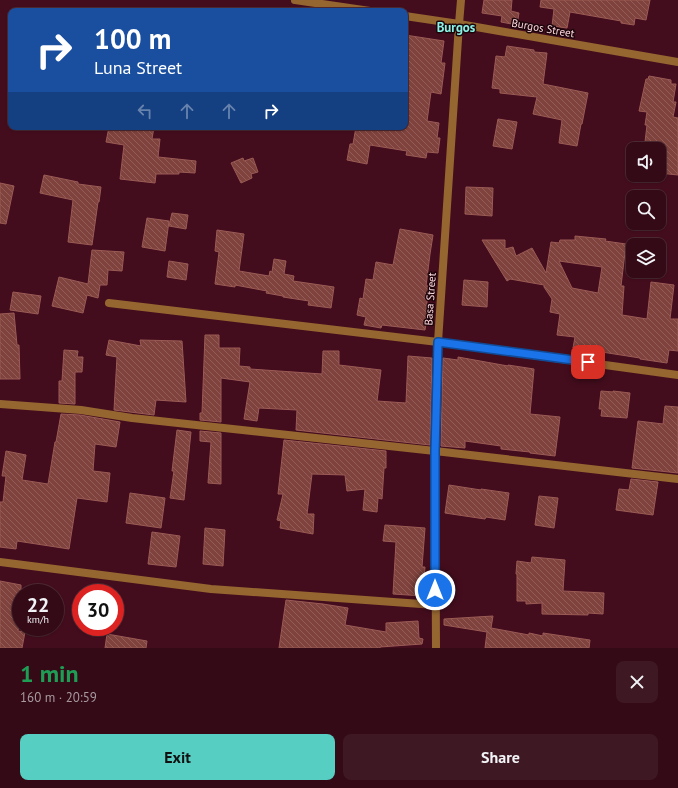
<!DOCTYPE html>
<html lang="en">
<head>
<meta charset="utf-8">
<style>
  body { margin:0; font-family:"PT Sans",sans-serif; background:#3e1823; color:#f1f3f6; height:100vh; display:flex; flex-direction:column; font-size:15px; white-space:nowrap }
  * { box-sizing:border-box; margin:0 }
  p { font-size:13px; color:#a99aa1 }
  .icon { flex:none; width:22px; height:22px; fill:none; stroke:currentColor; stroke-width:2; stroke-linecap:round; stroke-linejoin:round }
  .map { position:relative; height:648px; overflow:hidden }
  .sheet { display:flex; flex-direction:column; background:#330a16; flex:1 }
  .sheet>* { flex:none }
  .hud { position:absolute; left:8px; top:8px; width:400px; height:122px; border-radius:8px; box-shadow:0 1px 3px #0004,0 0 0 1px #4e2b35; background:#1a4fa0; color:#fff; overflow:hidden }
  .controls { position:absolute; left:626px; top:142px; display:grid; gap:8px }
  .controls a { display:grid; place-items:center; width:40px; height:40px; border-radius:8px; background:#330a16; box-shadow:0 1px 3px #0004,0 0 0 1px #4e2b35; font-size:20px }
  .speed { position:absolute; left:12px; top:584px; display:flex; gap:8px; font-size:20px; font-weight:700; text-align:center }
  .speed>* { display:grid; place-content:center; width:52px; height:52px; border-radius:50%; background:#330a16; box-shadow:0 1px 3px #0004,0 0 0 1px #4e2b35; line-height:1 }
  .speed small { font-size:10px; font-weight:400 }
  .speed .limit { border:6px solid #d22; background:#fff; color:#111 }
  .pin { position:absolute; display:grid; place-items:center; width:34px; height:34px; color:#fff; margin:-17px; border-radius:8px; box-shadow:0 2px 6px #0006 }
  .me { position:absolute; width:44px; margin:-22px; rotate:0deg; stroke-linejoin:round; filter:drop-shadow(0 0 3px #0008) }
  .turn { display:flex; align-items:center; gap:14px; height:84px; padding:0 20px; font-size:18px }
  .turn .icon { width:52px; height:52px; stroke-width:2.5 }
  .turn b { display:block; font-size:28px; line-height:34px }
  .lanes { display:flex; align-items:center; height:38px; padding:0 20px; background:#0003; justify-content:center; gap:20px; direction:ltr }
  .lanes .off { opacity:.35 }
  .round { display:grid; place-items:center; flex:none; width:42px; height:42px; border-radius:8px; background:#3e1823 }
  .headline { display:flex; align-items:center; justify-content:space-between; height:68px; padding:0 20px }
  h1 { font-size:24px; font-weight:700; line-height:30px; color:#1e9e55 }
  .cta { display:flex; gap:8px; margin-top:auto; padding:8px 20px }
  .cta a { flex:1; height:46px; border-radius:8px; background:#57cec2; color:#111; font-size:16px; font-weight:700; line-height:46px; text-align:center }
  .cta a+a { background:#3e1823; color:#f1f3f6 }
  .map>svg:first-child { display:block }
</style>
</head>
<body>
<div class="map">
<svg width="678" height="648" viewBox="0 0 678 648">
  <defs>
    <pattern id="building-back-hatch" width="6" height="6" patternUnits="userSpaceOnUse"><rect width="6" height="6" fill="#7f423c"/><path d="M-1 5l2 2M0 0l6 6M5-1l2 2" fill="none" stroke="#925d58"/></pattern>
  </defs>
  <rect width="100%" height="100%" fill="#440d1e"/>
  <path fill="url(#building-back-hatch)" stroke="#9b5b55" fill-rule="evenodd" d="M484,0H512L511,11L519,13L517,25L501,22L502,16L482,13Z
    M541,0H650L646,20L635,18L634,25L621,23V21L570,12L567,28L552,26L554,9L540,7Z
    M405,35L444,41L441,63H445L441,94L431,92L427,121L439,123L437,138H440L438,153L427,152L426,158L406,155L407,151L370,145L367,164L347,160L350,144H353L356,127H405V104L408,75H405Z
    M507,46L534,50V52L547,53L543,84L588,93L582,124H581L577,146L559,143L562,120L533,114L537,97L500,93V89L492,88L496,56L505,57Z
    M649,76L671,80V84H676L673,102H676L673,117L678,118V175L659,173V149H656V144L645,142L647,125H645L647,112L639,111L646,79H648Z
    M498,119L517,122L512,149L493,146Z
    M109,127H154L152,139H160L158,157L196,161L195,173L179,172V174H156L155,183L120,179L124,145L106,142Z
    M243,158L244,161L253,158L258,172L251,174L252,178L241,183L231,163Z
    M44,175L78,182V184L101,187L99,202H98L92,245L68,242L73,200L40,193Z
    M0,183L14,186L6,224L0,223Z
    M466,187L493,188L492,216L465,214Z
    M172,213L188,215L186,229L169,226Z
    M147,218L169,221L165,251L142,247Z
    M400,229L433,235L430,254L426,286H429L426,310L428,311L425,330L382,325L381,328L364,325L366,317L357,315L360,298L363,299L366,279L373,280L376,262L393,265Z
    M217,230L244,234L239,271L269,276L270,271L272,272L274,259L286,261L284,274L294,276L293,281L334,287L331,308L308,305L309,301L283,297V296L266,293L267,291L235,285V287L215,284L219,252L215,251Z
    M575,236L606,239L605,241L626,244L621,286H624L622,315L647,319L651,282L674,285L670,319H678V351L669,350L667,363L640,359V358L589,350V351L573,348L575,337L557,335L560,314L550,312L552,299L544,287V285L510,279L507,281L482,240H505V249L513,247L516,256L532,248L546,273L551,242L559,243L560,240H575ZM559,261L602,267L598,293L572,288Z
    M92,250L124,252L122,271L108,270L107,285H100L98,298L87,295L83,313L52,306L59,277L88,284Z
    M169,261L188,264L186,280L167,277Z
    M464,280L488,282L487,307L462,305Z
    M13,292L41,296L38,314L10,310Z
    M14,313L17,345H19L20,379H0V314Z
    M205,335H219V348H240L239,366L250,367V369L322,374L323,351H339V365L381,370L377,401L406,403L408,356L432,358L430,445L296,430L297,410L259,408L257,421L244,419L250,382L221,378V422L200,420V413H202Z
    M109,340L141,346L140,340L182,341L186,402L156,400L154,415L114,410L117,357L106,355Z
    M64,350L78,351L77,357H83L82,372H75V404L59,403V381H62Z
    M458,357L508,366V365L534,369L530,414L560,417L555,456L530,453V452L501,449V446L465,441V448L441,446L443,358L458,360Z
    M601,391L613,392V391L630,393L627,418L601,416L602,409H599Z
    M665,406L678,407V473L632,468L638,421L663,424Z
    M61,414L80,415L120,422L116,447L95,444L93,471L110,473L107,502L77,498L69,549L17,541L16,549L0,547V502H3L6,476H2L6,451L26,455L22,480L48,484L55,442H56Z
    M177,430L191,432L184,500L170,498L174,471H172Z
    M200,431L221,433V484L208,483L211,442L200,441Z
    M284,440L386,451V468H384L382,499L378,498L377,512L363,510L365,489L347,491L345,475L312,474L307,514H314L313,534L280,528L281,521L277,520L283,494H278Z
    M631,479L658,482L653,515L616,510L619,489L629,490Z
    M449,485L481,490V489L509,493L505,520L486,517L485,519L445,513Z
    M130,493L165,498L161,528L126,523Z
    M539,496L558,498L554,528L535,525Z
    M385,525L425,528L422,567H425L423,596L393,594L396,542L383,541Z
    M205,528L225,530L223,566L203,564Z
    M152,532L180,536L176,567L148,564Z
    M532,557L565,560L563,591L604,593L603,614L588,613V615L542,614V603L526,604V601H517V574H516L517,561L531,563Z
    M0,581L21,585V612L18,631L25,632L22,648H0Z
    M286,600L323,604L348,608L345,625L386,632V623L418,621L419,638L423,639L422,644L380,647V648H279Z
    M493,616L491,628L529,635V633L543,636V633L590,640L589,648H485L487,632L444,625V619Z
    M107,634L147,641L146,648H105Z"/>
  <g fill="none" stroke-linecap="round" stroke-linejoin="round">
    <path stroke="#966630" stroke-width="8" d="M295,0L370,11
      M405,16L459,24L678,62
      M109,303L438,342L435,451L436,648
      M0,404L81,410L132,418L435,451L678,479
      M0,562L211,589L435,605"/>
    <path stroke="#966630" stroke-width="8" d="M461,0L459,24L438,342L678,375"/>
  </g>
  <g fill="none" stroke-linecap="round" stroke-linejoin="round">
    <g stroke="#114b97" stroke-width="10">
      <path id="route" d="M435,590V451L438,342L588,362"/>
    </g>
    <use href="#route" stroke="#1a73e8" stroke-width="7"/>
  </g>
  <g text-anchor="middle" stroke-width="3" stroke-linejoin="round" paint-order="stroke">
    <g font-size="11" fill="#fed9df" stroke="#1d060b">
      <text transform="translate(543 28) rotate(10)" y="4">Burgos Street</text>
      <text transform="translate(430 299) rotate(-86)" y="4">Basa Street</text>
    </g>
    <g font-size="13" font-weight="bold" fill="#8af3e7" stroke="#1d060b">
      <text x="456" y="32">Burgos</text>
    </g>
  </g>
</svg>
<div class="controls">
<a><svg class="icon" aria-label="sound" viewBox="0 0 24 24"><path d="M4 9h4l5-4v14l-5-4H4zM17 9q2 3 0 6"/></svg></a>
<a><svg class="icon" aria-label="search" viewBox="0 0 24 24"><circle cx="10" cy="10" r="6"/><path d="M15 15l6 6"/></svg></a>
<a><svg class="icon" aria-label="layers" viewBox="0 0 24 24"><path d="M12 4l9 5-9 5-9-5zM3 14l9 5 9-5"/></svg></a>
</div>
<div class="speed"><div>22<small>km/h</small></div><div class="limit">30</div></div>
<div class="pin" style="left:588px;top:362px;background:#d93025"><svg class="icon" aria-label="arrive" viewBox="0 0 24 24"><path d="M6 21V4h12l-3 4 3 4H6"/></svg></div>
<svg class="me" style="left:435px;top:590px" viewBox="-20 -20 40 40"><circle r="17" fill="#1a73e8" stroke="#fff" stroke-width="3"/><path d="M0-11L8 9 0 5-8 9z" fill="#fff"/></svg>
<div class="hud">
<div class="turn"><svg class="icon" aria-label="right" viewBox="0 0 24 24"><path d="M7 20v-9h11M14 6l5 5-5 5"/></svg><div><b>100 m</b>Luna Street</div></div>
<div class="lanes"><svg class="icon off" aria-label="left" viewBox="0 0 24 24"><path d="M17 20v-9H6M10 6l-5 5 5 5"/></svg><svg class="icon off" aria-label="ahead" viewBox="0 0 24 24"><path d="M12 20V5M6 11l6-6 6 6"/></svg><svg class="icon off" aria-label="ahead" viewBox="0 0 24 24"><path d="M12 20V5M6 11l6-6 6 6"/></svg><svg class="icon" aria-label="right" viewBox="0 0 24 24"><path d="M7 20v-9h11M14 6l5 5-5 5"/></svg></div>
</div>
</div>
<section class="sheet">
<div class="headline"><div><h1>1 min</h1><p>160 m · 20:59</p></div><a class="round"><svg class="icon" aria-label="close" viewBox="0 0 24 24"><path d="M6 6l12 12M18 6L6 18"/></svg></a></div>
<div class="cta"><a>Exit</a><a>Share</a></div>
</section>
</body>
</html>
